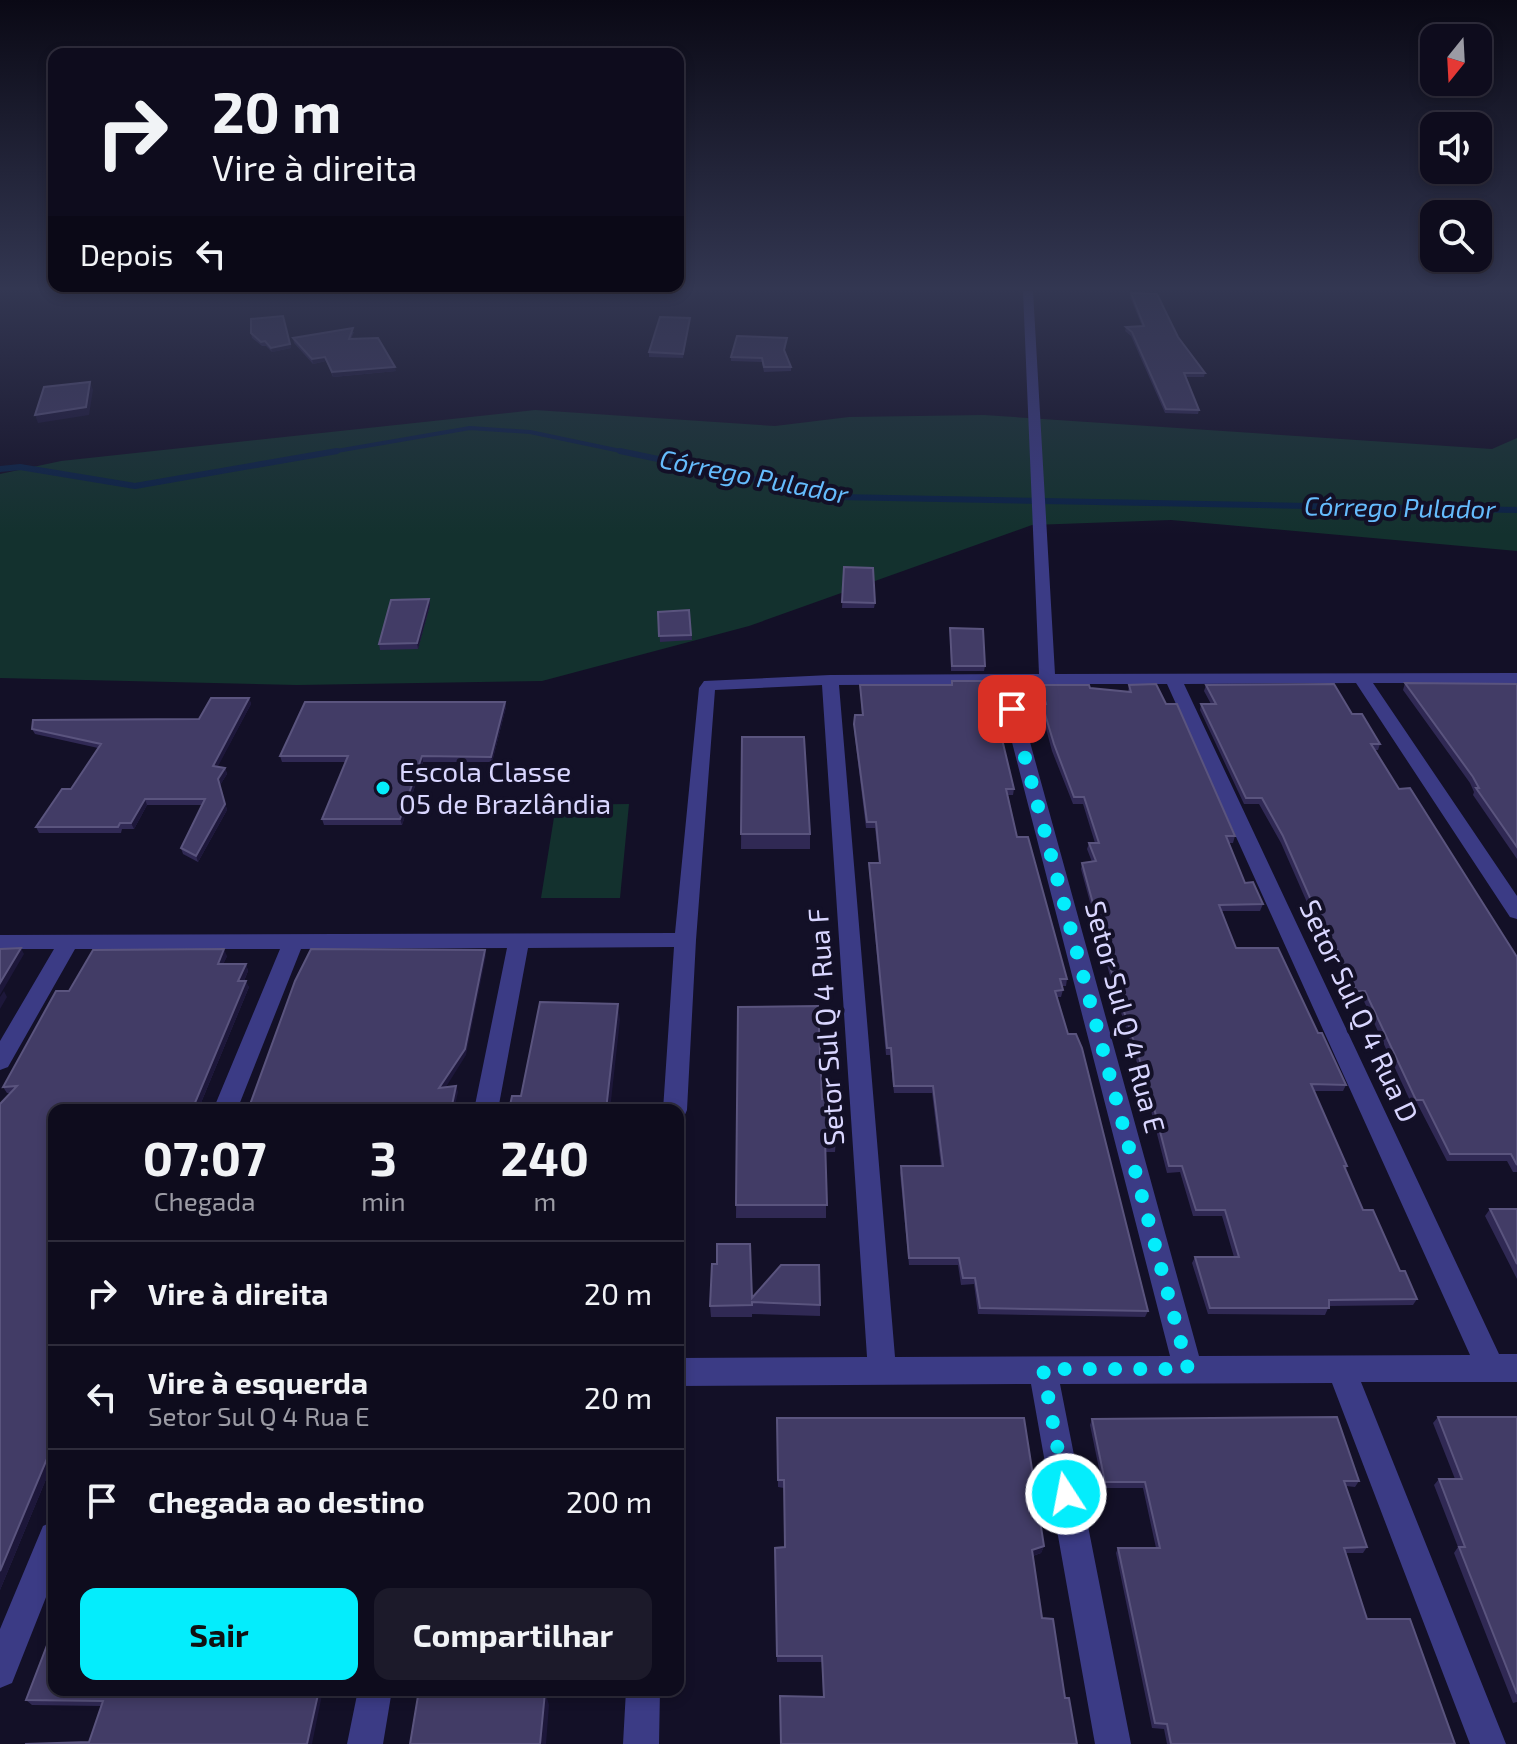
<!DOCTYPE html>
<html lang="pt">
<head>
<meta charset="utf-8">
<style>
  body { margin:0; font-family:"Exo 2",sans-serif; background:#1c1a2a; color:#f1f3f6; height:100vh; display:flex; flex-direction:column; font-size:30px; white-space:nowrap }
  * { box-sizing:border-box; margin:0 }
  p { font-size:26px; color:#9b9ba4 }
  .icon { flex:none; width:44px; height:44px; fill:none; stroke:currentColor; stroke-width:2; stroke-linecap:round; stroke-linejoin:round }
  .map { position:relative; flex:1; overflow:hidden }
  .panel { position:absolute; left:48px; top:1104px; width:636px; height:592px; display:flex; flex-direction:column; background:#0e0c1d; border-radius:16px; box-shadow:0 4px 12px #0003,0 0 0 2px #2e2c3b }
  .panel>* { flex:none }
  .guide { position:absolute; left:48px; top:48px; width:636px; height:244px; border-radius:16px; box-shadow:0 4px 12px #0003,0 0 0 2px #2e2c3b; background:#0e0c1d; color:#f1f3f6; overflow:hidden }
  .needle { width:52px; rotate:198deg }
  .fabs { position:absolute; left:1420px; top:24px; display:grid; gap:16px }
  .fabs a { display:grid; place-items:center; width:72px; height:72px; border-radius:16px; background:#0e0c1d; box-shadow:0 4px 12px #0003,0 0 0 2px #2e2c3b; font-size:40px }
  .pin { position:absolute; display:grid; place-items:center; width:68px; height:68px; color:#fff; margin:-34px; border-radius:16px; box-shadow:0 4px 12px #0006 }
  .me { position:absolute; width:88px; margin:-44px; rotate:349deg; stroke-linejoin:round; filter:drop-shadow(0 0 6px #0008) }
  .turn { display:flex; align-items:center; gap:28px; height:168px; padding:0 32px; font-size:36px }
  .turn .icon { width:104px; height:104px; stroke-width:2.5 }
  .turn b { display:block; font-size:56px; line-height:68px }
  .then { display:flex; align-items:center; height:76px; padding:0 32px; background:#0003; gap:16px; font-size:30px }
  .eta { display:flex; justify-content:space-evenly; align-items:center; height:136px; text-align:center }
  .eta b { font-size:48px; font-weight:700; line-height:56px }
  .button { display:flex; gap:16px; margin-top:auto; padding:16px 32px }
  .button a { flex:1; height:92px; border-radius:16px; background:#04edfc; color:#111; font-size:32px; font-weight:700; line-height:92px; text-align:center }
  .button a+a { background:#1c1a2a; color:#f1f3f6 }
  ul { padding:0; list-style:none }
  li { display:flex; align-items:center; gap:24px; height:104px; padding:0 32px; border-top:2px solid #2e2c3b }
  li div { flex:1 }
  li b { display:block; font-size:30px }
  li em { font-style:normal }
  .map>svg:first-child { display:block }
</style>
</head>
<body>
<div class="map">
<svg width="1517" height="1744" viewBox="0 0 1517 1744">
  <rect width="100%" height="100%" fill="#131027"/>
  <path fill="#13312e" d="M535,410L775,426L849,417L984,415L1492,449L1517,438V551L1171,520L1032,525L749,626L542,681L297,685L0,678V474L61,461Z
    M629,804L620,898H541L556,805Z"/>
  <g fill="none" stroke-linecap="round" stroke-linejoin="round">
    <path stroke="#0b2245" stroke-width="4" d="M325,453L470,428L530,432L630,453"/>
    <path stroke="#0b2245" stroke-width="6" d="M620,451L838,497L1517,510
      M0,469L20,467L135,486L337,451"/>
    <path fill="#3b3b85" fill-rule="evenodd" d="M1023,291H1033L1055,674L1517,673V683H1373L1517,896V919L1510,917L1356,683L1184,684L1499,1354H1517V1382H1361L1506,1744H1470L1332,1383L1060,1384L1131,1744H1095L1031,1384L678,1386V1358L867,1357L822,685L715,690L696,940L687,1110L684,1117L678,1119V1110H663L674,947L528,948L498,1110H474L507,948L301,949L237,1110H213L280,949H75L8,1067L0,1070V1041L54,949H0V935L675,933L699,688L704,681L830,675L1039,674ZM997,684L1170,1356L895,1357L839,685ZM1014,684H1167L1470,1355L1199,1356Z
      M54,1521V1577L12,1683L0,1688V1629L43,1526Z
      M358,1690H392L383,1744H347Z
      M626,1690H660L659,1744H623Z"/>
  </g>
  <path fill="#302954" d="M1131,293L1178,337L1205,373L1204,377H1186L1199,410L1198,414L1165,413L1131,336L1125,331L1126,327L1142,326L1130,297Z
    M283,316L291,348L272,352L266,346H262L252,338L251,333Z
    M690,318L683,358L649,357V352Z
    M354,332L351,339L396,371L333,377L326,361L313,364L294,343L293,338Z
    M787,338L785,351L791,367V371L764,372L762,362L731,361V357Z
    M844,567L875,603L874,608H842Z
    M429,599L430,605L418,649L380,650L379,644Z
    M689,610L692,640L660,642L658,612Z
    M950,628L985,666L984,671H951Z
    M1405,683L1517,684V859L1473,795L1474,792L1470,783L1403,690Z
    M860,685L1014,789L1013,795H1008L1017,837L1067,979L1066,986H1062L1063,990L1061,997H1057L1148,1311L1145,1317L978,1314L974,1284L961,1285L958,1265H909L900,1173L901,1166H941L932,1093H894L890,1055H886L869,869V863H879L875,828H866L854,730L855,715H862Z
    M1041,685L1128,692L1129,685L1235,836L1233,843H1229L1245,883L1263,904L1260,911H1222L1236,948L1318,1033L1346,1085L1343,1091H1314L1347,1166L1346,1170L1363,1210L1417,1299L1413,1305L1329,1306L1325,1315L1208,1314L1192,1263L1195,1257H1234L1222,1216H1193L1180,1172L1167,1173L1146,1091L1113,987L1081,869L1082,863L1092,862L1087,849L1089,843H1095L1083,804H1073L1052,751L1041,710L1043,704L1040,691Z
    M1206,685L1352,714L1380,744L1378,750H1375L1399,789L1517,957V1172H1513L1507,1161H1447L1419,1107H1413L1362,997H1354L1334,954L1330,955L1281,843L1259,804H1244L1200,710L1201,704H1211L1204,691Z
    M249,698L251,704L217,767L225,768L227,774L220,785L227,810L198,862L183,854L181,848L202,805H147L134,829H122L121,833H39L36,827L71,789L98,748L35,734L32,729L199,719Z
    M505,702L506,707L492,762H423L402,825H324L322,819L346,762H282L280,756Z
    M742,737L810,834V849H741Z
    M227,956L223,964H246L248,971L244,981L249,987L198,1110H54V1460L0,1590V1104L10,1093H7L3,1087L69,991Z
    M738,1007L822,1099L833,1118L836,1139L835,1152H826V1218H736Z
    M1490,1209H1517V1279L1485,1216Z
    M752,1298L820,1305V1316L752,1314V1317H711L710,1306Z
    M1438,1417H1517V1702L1513,1703L1454,1553L1458,1547L1434,1485L1439,1479H1455L1433,1423Z
    M777,1418L1044,1546L1041,1553L1033,1556L823,1697L822,1662H777L775,1548L784,1547V1488L778,1487Z
    M1092,1419L1359,1481L1355,1487L1346,1486L1367,1547L1363,1553H1345L1367,1619L1455,1744H1167L1164,1729L1152,1728L1116,1553L1118,1548H1156L1143,1488H1103L1090,1425Z
    M323,1690L89,1742L102,1706L32,1705L26,1700Z"/>
  <path fill="#1d173a" d="M290,344L291,348L272,352L271,348Z
    M325,357L326,361L313,364L312,359Z
    M395,367L396,371L333,377L332,372Z
    M90,382L93,390L89,415L38,423L35,415Z
    M429,599L430,605L418,649L417,643Z
    M249,698L251,704L215,772L213,766Z
    M505,702L506,707L492,762L491,757Z
    M422,756L423,762L402,825L400,819Z
    M225,768L227,774L220,785L227,810L198,862L196,856L218,779Z
    M145,799L147,805L134,829L131,823Z
    M21,948L24,954L0,995V983Z
    M224,949L227,956L220,971L218,964Z
    M485,950L486,956L466,1055L441,1095L439,1088Z
    M246,964L248,971L241,988L238,981Z
    M246,981L249,987L198,1110H192Z
    M4,991L7,997L0,1009V997Z
    M618,1004L620,1020L610,1110H606Z
    M456,1086L458,1092L454,1110H451Z
    M54,1442V1460L0,1590V1571Z
    M1044,1546L1041,1553L1029,1557L1032,1550Z
    M319,1690H323L312,1744H307Z
    M542,1690H548L547,1698L549,1705L546,1744H540Z"/>
  <path fill="#423c66" stroke="#5a547e" stroke-width="2" d="M1131,293L1157,294L1178,337L1205,373H1184L1199,410L1166,409L1132,332L1126,327L1144,326Z
    M283,316L290,344L271,348L265,341L261,342L251,333V319Z
    M660,317L690,318L683,354L649,352Z
    M353,328L349,339L378,338L395,367L332,372L325,357L312,359L293,338Z
    M737,336L787,338L784,350L791,367H764L762,358L731,357Z
    M90,382L86,407L35,415L44,387Z
    M844,567L873,568L875,603L842,602Z
    M429,599L417,643L379,644L391,600Z
    M689,610L691,635L659,636L658,612Z
    M950,628L983,629L985,666H952Z
    M952,681H986L989,685L1014,789H1006L1017,837H1028L1067,979H1060L1063,990L1055,991L1068,1034H1076L1082,1048L1148,1311L980,1308L975,1278H963L959,1258H909L901,1166H943L933,1086H894L891,1048H887L869,863H880L876,822H867L854,724L855,715H863L860,685H952Z
    M1405,683L1517,684V847L1476,788H1479L1473,777Z
    M1156,684L1166,704H1177L1235,836H1226L1245,883L1253,882L1263,904L1219,905L1236,948H1278L1318,1033H1322L1346,1085L1311,1084L1347,1166H1344L1363,1210H1373L1400,1271H1405L1417,1299L1329,1300V1308H1210L1195,1257H1239L1225,1210H1196L1182,1166H1169L1148,1085L1114,981L1082,863L1096,861L1089,843H1099L1084,797H1074L1054,744L1042,704H1046L1041,685H1089L1090,688L1131,692L1129,685Z
    M1334,684L1352,714H1362L1380,744H1371L1399,789L1410,788L1517,957V1165L1511,1154H1450L1423,1100H1416L1365,991H1356L1336,948H1332L1283,836L1262,798H1246L1201,704H1216L1206,685Z
    M211,698H249L213,766L225,768L218,779L225,804L196,856L181,848L205,799H145L131,823H120L118,827H36L62,789H71L101,744L32,729L33,720L199,719Z
    M305,702H505L491,757L422,756L400,819H322L348,756H280Z
    M742,737H804L810,834H741Z
    M21,948L0,983V949Z
    M224,949L218,964H246L238,981H246L192,1110H54V1442L0,1571V1104L17,1086L3,1087L56,991H69L93,950Z
    M311,949L485,950L465,1049L439,1088L456,1086L451,1110H248L295,981Z
    M540,1002L618,1004L606,1110H509L512,1096H521Z
    M818,1006L822,1099H832L833,1118H836V1139H825L827,1205H736L738,1007Z
    M1490,1209H1517V1264Z
    M717,1244H750L752,1298L781,1265H819L820,1305L752,1302V1305L710,1306L712,1264H717Z
    M1337,1417L1359,1481H1344L1367,1547L1344,1548L1367,1619H1410L1455,1744H1171L1167,1724L1155,1723L1118,1548H1160L1145,1482H1105L1092,1419Z
    M1438,1417H1517V1694L1459,1547H1465L1439,1479H1462Z
    M777,1418H1024L1044,1546L1032,1550L1042,1618L1053,1619L1065,1698H1069L1077,1744H781L780,1696L824,1697L822,1656H777L775,1548L785,1547L784,1480H778Z
    M54,1627V1690H319L307,1744H25L89,1742L103,1701L26,1700Z
    M419,1690H542V1692H545L540,1744H410Z"/>
  <linearGradient id="sky" x2="0" y2="1"><stop stop-color="#0a0915"/><stop offset="0.54" stop-color="#333752"/><stop offset="1" stop-color="#333752" stop-opacity="0"/></linearGradient>
  <rect width="1517" height="535" fill="url(#sky)"/>
  <g fill="none" stroke-linecap="round" stroke-linejoin="round">
    <path stroke="#04edfc" stroke-width="14" stroke-dasharray="0 25.2" d="M1012,709L1188,1369H1043L1066,1494"/>
  </g>
  <circle fill="#04edfc" stroke="#131027" stroke-width="3" cx="383" cy="788" r="8"/>
  <g text-anchor="middle" stroke-width="8" stroke-linejoin="round" paint-order="stroke">
    <g font-size="26" font-style="italic" fill="#65bcfd" stroke="#131027">
      <text transform="translate(754 477) rotate(11)" y="9">Córrego Pulador</text>
      <text transform="translate(1400 508) rotate(1)" y="9">Córrego Pulador</text>
    </g>
    <g font-size="28" fill="#d9d6ff" stroke="#131027" text-anchor="start">
      <text x="399" y="782">Escola Classe<tspan x="399" dy="32">05 de Brazlândia</tspan></text>
    </g>
    <g font-size="28" fill="#d9d6ff" stroke="#131027">
      <text transform="translate(1359 1011) rotate(65)" y="10">Setor Sul Q 4 Rua D</text>
      <text transform="translate(1125 1017) rotate(75)" y="10">Setor Sul Q 4 Rua E</text>
      <text transform="translate(826 1027) rotate(-94)" y="10">Setor Sul Q 4 Rua F</text>
    </g>
  </g>
</svg>
<div class="fabs">
<a><svg class="needle" viewBox="-14 -14 28 28"><path d="M0-13l5 13h-10z" fill="#e53935"/><path d="M0 13l5-13h-10z" fill="#9b9ba4"/></svg></a>
<a><svg class="icon" aria-label="sound" viewBox="0 0 24 24"><path d="M4 9h4l5-4v14l-5-4H4zM17 9q2 3 0 6"/></svg></a>
<a><svg class="icon" aria-label="search" viewBox="0 0 24 24"><circle cx="10" cy="10" r="6"/><path d="M15 15l6 6"/></svg></a>
</div>
<div class="pin" style="left:1012px;top:709px;background:#d93025"><svg class="icon" aria-label="arrive" viewBox="0 0 24 24"><path d="M6 21V4h12l-3 4 3 4H6"/></svg></div>
<svg class="me" style="left:1066px;top:1494px" viewBox="-20 -20 40 40"><circle r="17" fill="#04edfc" stroke="#fff" stroke-width="3"/><path d="M0-11L8 9 0 5-8 9z" fill="#fff"/></svg>
<div class="guide">
<div class="turn"><svg class="icon" aria-label="right" viewBox="0 0 24 24"><path d="M7 20v-9h11M14 6l5 5-5 5"/></svg><div><b>20 m</b>Vire à direita</div></div>
<div class="then">Depois<svg class="icon" aria-label="left" viewBox="0 0 24 24"><path d="M17 20v-9H6M10 6l-5 5 5 5"/></svg></div>
</div>
<section class="panel">
<div class="eta">
<div><b>07:07</b><p>Chegada</p></div>
<div><b>3</b><p>min</p></div>
<div><b>240</b><p>m</p></div>
</div>
<ul>
<li><svg class="icon" aria-label="right" viewBox="0 0 24 24"><path d="M7 20v-9h11M14 6l5 5-5 5"/></svg><div><b>Vire à direita</b></div><em>20 m</em></li>
<li><svg class="icon" aria-label="left" viewBox="0 0 24 24"><path d="M17 20v-9H6M10 6l-5 5 5 5"/></svg><div><b>Vire à esquerda</b><p>Setor Sul Q 4 Rua E</p></div><em>20 m</em></li>
<li><svg class="icon" aria-label="arrive" viewBox="0 0 24 24"><path d="M6 21V4h12l-3 4 3 4H6"/></svg><div><b>Chegada ao destino</b></div><em>200 m</em></li>
</ul>
<div class="button"><a>Sair</a><a>Compartilhar</a></div>
</section>
</div>
</body>
</html>
